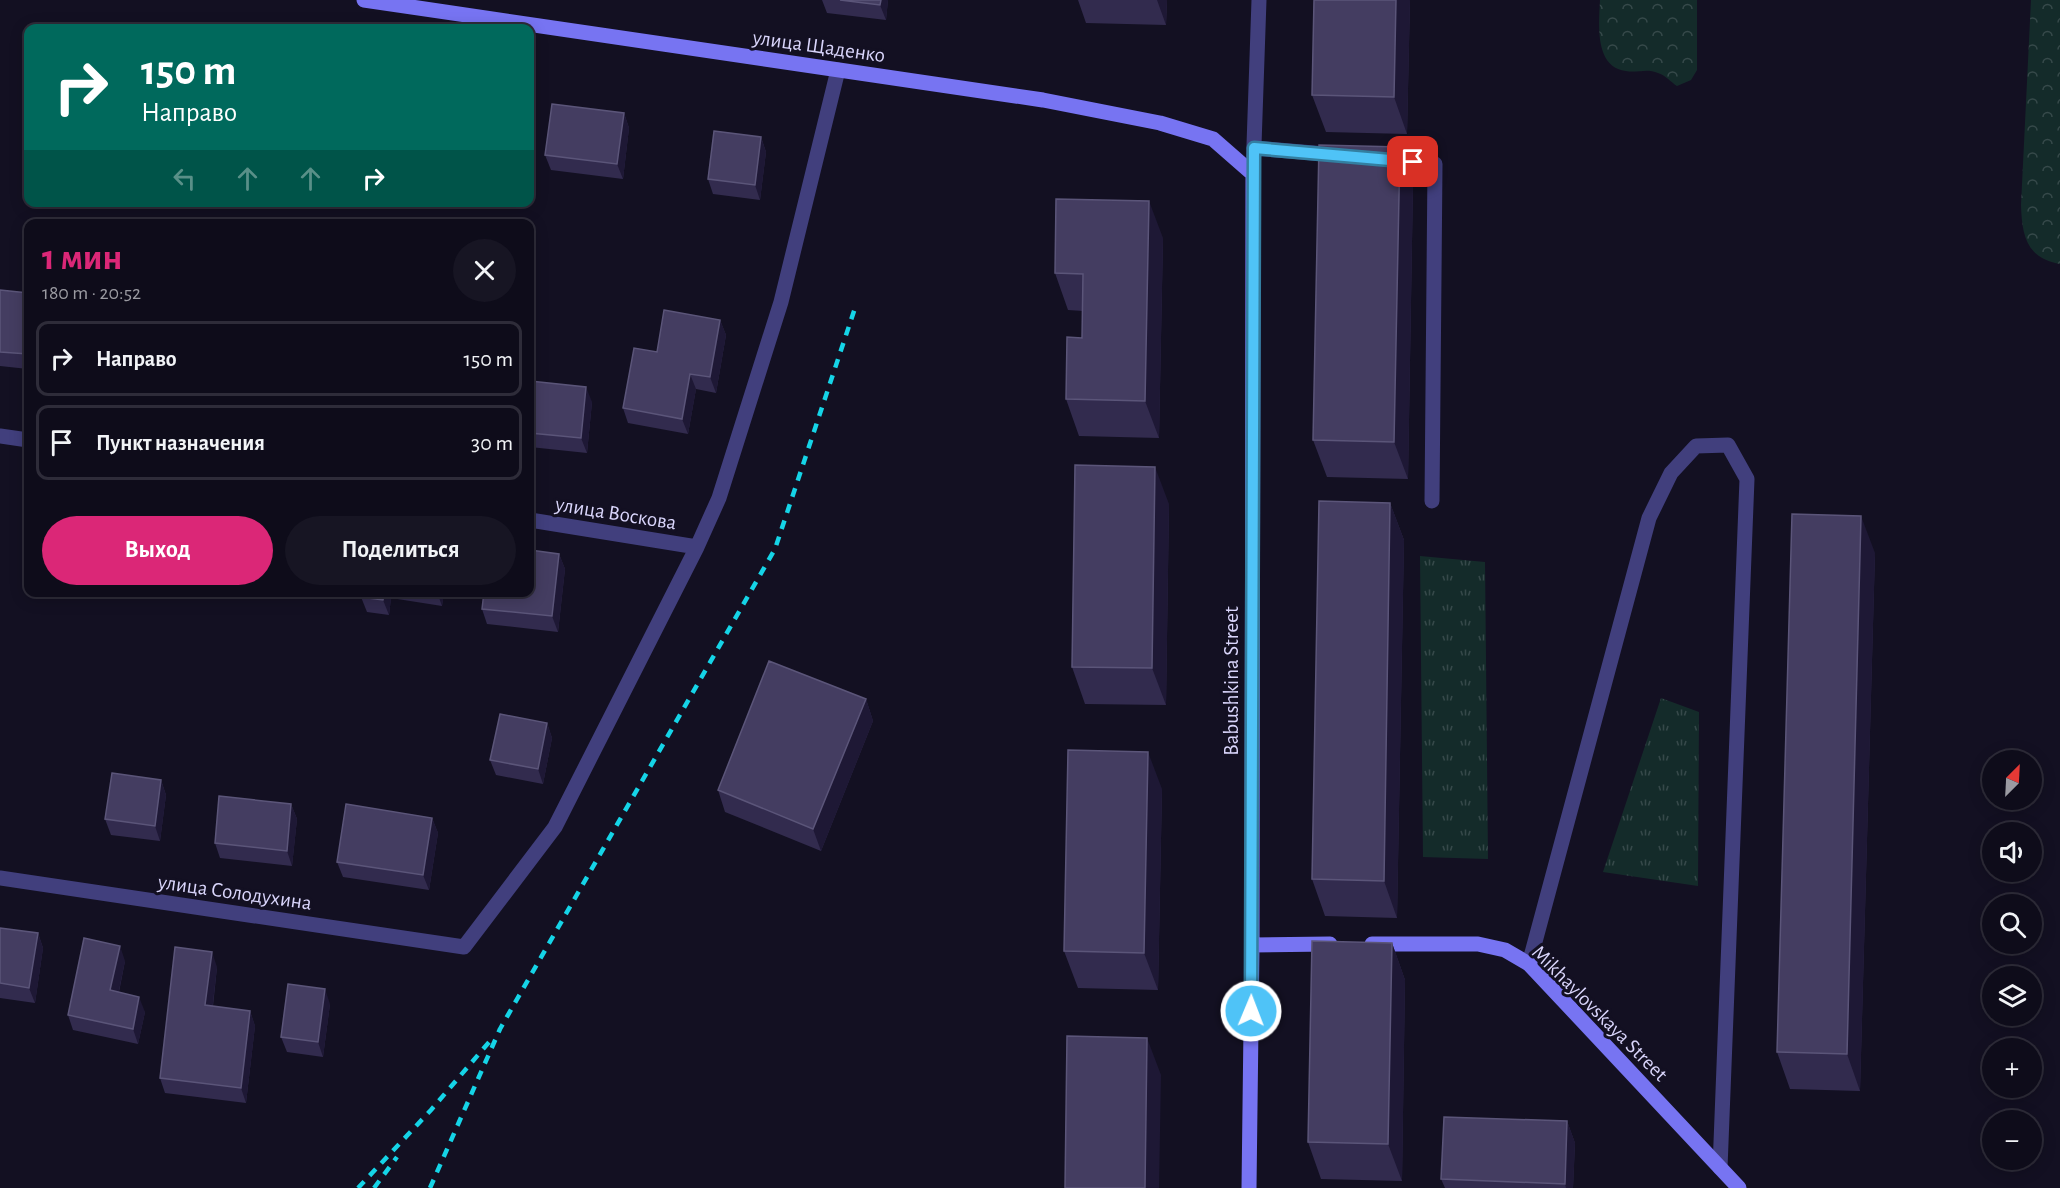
<!DOCTYPE html>
<html lang="ru">
<head>
<meta charset="utf-8">
<style>
  body { margin:0; font-family:"Alegreya Sans",sans-serif; background:#171523; color:#f1f3f6; height:100vh; display:flex; flex-direction:column; font-size:22px; white-space:nowrap }
  * { box-sizing:border-box; margin:0 }
  p { font-size:20px; color:#9b9ba2 }
  .icon { flex:none; width:33px; height:33px; fill:none; stroke:currentColor; stroke-width:2; stroke-linecap:round; stroke-linejoin:round }
  .map { position:relative; flex:1; overflow:hidden }
  .sheet { position:absolute; left:24px; top:219px; width:510px; height:378px; display:flex; flex-direction:column; background:#0e0c1a; border-radius:12px; box-shadow:0 3px 15px #0003,0 0 0 2px #2e2c39 }
  .sheet>* { flex:none }
  .hud { position:absolute; left:24px; top:24px; width:510px; height:183px; border-radius:12px; box-shadow:0 3px 15px #0003,0 0 0 2px #2e2c39; background:#00695c; color:#fff; overflow:hidden }
  .needle { width:39px; rotate:24deg }
  .controls { position:absolute; left:1982px; top:750px; display:grid; gap:12px }
  .controls a { display:grid; place-items:center; width:60px; height:60px; border-radius:50%; background:#0e0c1a; box-shadow:0 3px 15px #0003,0 0 0 2px #2e2c39; font-size:30px }
  .pin { position:absolute; display:grid; place-items:center; width:51px; height:51px; color:#fff; margin:-26px; border-radius:12px; box-shadow:0 3px 9px #0006 }
  .me { position:absolute; width:66px; margin:-33px; rotate:1deg; stroke-linejoin:round; filter:drop-shadow(0 0 4px #0008) }
  .turn { display:flex; align-items:center; gap:21px; height:126px; padding:0 18px; font-size:27px }
  .turn .icon { width:78px; height:78px; stroke-width:2.5 }
  .turn b { display:block; font-size:42px; line-height:51px }
  .lanes { display:flex; align-items:center; height:57px; padding:0 18px; background:#0003; justify-content:center; gap:30px; direction:ltr }
  .lanes .off { opacity:.35 }
  .round { display:grid; place-items:center; flex:none; width:63px; height:63px; border-radius:32px; background:#171523 }
  .summary { display:flex; align-items:center; justify-content:space-between; height:102px; padding:0 18px }
  h1 { font-size:36px; font-weight:700; line-height:45px; color:#db2777 }
  .button { display:flex; gap:12px; margin-top:auto; padding:12px 18px }
  .button a { flex:1; height:69px; border-radius:36px; background:#db2777; color:#fff; font-size:24px; font-weight:700; line-height:69px; text-align:center }
  .button a+a { background:#171523; color:#f1f3f6 }
  ul { padding:0; list-style:none }
  li { display:flex; align-items:center; gap:18px; height:75px; margin:0 12px 9px; padding:0 6px; border:3px solid #2e2c39; border-radius:12px }
  li div { flex:1 }
  li b { display:block; font-size:22px }
  li em { font-style:normal }
  .map>svg:first-child { display:block }
</style>
</head>
<body>
<div class="map">
<svg width="2060" height="1188" viewBox="0 0 2060 1188">
  <defs>
    <pattern id="forest-crowns" width="20" height="18" patternUnits="userSpaceOnUse" patternTransform="scale(1.5)"><rect width="20" height="18" fill="#142b2a"/><path d="M2 6a3 3 0 1 1 6 0M12 15a3 3 0 1 1 6 0" fill="none" stroke="#36494a"/></pattern>
    <pattern id="park-tufts" width="24" height="20" patternUnits="userSpaceOnUse" patternTransform="scale(1.5)"><rect width="24" height="20" fill="#142b2a"/><path d="M3 7l-1-3M5 7V3M7 7l1-3M15 17l-1-3M17 17v-4M19 17l1-3" fill="none" stroke="#36494a"/></pattern>
  </defs>
  <rect width="100%" height="100%" fill="#131022"/>
  <path fill="url(#forest-crowns)" d="M1600,0H1697V70L1691,80L1677,86C1671,82 1665,75 1658,73C1647,68 1637,73 1626,71C1594,67 1599,24 1600,0Z
    M2031,0H2060V264C2026,258 2022,235 2021,205Z"/>
  <path fill="url(#park-tufts)" d="M1420,556L1485,562L1488,859L1423,857Z
    M1661,698L1699,712L1698,886L1603,872Z"/>
  <g fill="none" stroke-linecap="round" stroke-linejoin="round">
    <path stroke="#413f7d" stroke-width="15" d="M1254,148L1337,155
      M1385,159L1435,164L1432,501
      M1529,964L1649,518L1671,473L1696,446L1728,445L1747,479L1720,1168"/>
    <path stroke="#413f7d" stroke-width="15" d="M1253,174L1259,0
      M0,436L28,440
      M530,520L697,547
      M0,878L464,947L555,827L697,547L719,498L781,302L838,70"/>
    <path stroke="#7774f2" stroke-width="15" d="M364,0L1043,100L1160,123L1213,139L1253,174L1252,945L1249,1188
      M1372,944H1478L1505,950L1529,964L1739,1188
      M1252,945L1330,944"/>
    <path stroke="#15d4e7" stroke-width="4.5" stroke-dasharray="9 8" stroke-linecap="butt" d="M358,1188L431,1110L490,1041
      M374,1188L397,1157
      M430,1188L500,1029L775,549L856,305"/>
  </g>
  <path fill="#322b4e" d="M822,0H888L886,20L827,13Z
    M1078,0H1167L1166,25L1086,23Z
    M1314,0H1410L1407,134L1326,132L1312,95Z
    M624,113L629,128L623,179L551,170L545,155Z
    M761,137L766,152L760,200L713,194L708,179Z
    M1400,147L1413,184L1408,479L1327,477L1313,440Z
    M1163,238L1159,438L1079,436L1066,399L1082,338L1083,311L1068,310L1055,273Z
    M0,290L28,293V369L0,366Z
    M720,320L726,335L716,393L696,389L688,434L628,423L623,408L657,352Z
    M530,381L592,402L587,453L530,447Z
    M1390,503L1404,540L1397,918L1325,916L1312,879Z
    M1169,504L1166,705L1085,704L1072,667Z
    M1875,553L1860,1091L1790,1089L1777,1052Z
    M559,554L565,569L558,632L487,624L482,609Z
    M326,592H343V595Z
    M362,592H444L442,606L391,598L389,615L367,612L361,597Z
    M866,699L873,721L821,851L725,812L718,790Z
    M547,723L552,738L543,784L496,775L490,760Z
    M161,780L166,795L160,841L111,835L105,819Z
    M1162,789L1158,990L1078,988L1064,951Z
    M291,804L297,819L292,866L220,858L215,843Z
    M432,818L438,833L429,890L343,877L337,862Z
    M0,928L38,933L43,948L35,1003L0,998Z
    M1392,943L1405,980L1402,1181L1321,1179L1308,1142Z
    M125,961L119,992L145,1012L138,1044L73,1030L68,1015Z
    M217,967L213,1006L250,1011L255,1026L246,1103L165,1093L160,1078Z
    M330,1004L323,1057L287,1052L281,1037Z
    M1567,1121L1575,1143L1573,1188H1445L1441,1179Z"/>
  <path fill="#1e1835" d="M881,0H888L886,20L880,5Z
    M1157,0H1167L1166,25Z
    M1396,0H1410L1407,134L1394,97Z
    M624,113L629,128L623,179L617,164Z
    M761,137L766,152L760,200L755,185Z
    M1400,147L1413,184L1408,479L1394,442Z
    M1149,201L1163,238L1159,438L1145,401Z
    M720,320L726,335L716,393L710,377Z
    M690,374L696,389L688,434L682,419Z
    M586,387L592,402L587,453L581,438Z
    M1155,467L1169,504L1166,705L1152,668Z
    M1390,503L1404,540L1397,918L1384,881Z
    M1861,516L1875,553L1860,1091L1847,1054Z
    M559,554L565,569L558,632L552,616Z
    M385,592H389L391,598L389,615L383,600Z
    M437,592H444L442,606Z
    M866,699L873,721L821,851L813,829Z
    M547,723L552,738L543,784L538,769Z
    M1148,752L1162,789L1158,990L1144,953Z
    M161,780L166,795L160,841L155,826Z
    M291,804L297,819L292,866L287,851Z
    M432,818L438,833L429,890L423,875Z
    M38,933L43,948L35,1003L29,988Z
    M1392,943L1405,980L1402,1181L1388,1144Z
    M120,946L125,961L116,1005L110,990Z
    M212,952L217,967L211,1020L205,1005Z
    M325,989L330,1004L323,1057L318,1042Z
    M139,997L145,1012L138,1044L133,1029Z
    M250,1011L255,1026L246,1103L241,1088Z
    M1147,1038L1161,1075L1159,1188H1145Z
    M1567,1121L1575,1143L1573,1188H1566L1565,1184Z"/>
  <path fill="#443d61" stroke="#5b5579" stroke-width="1.5" d="M840,0H881L880,5Z
    M1314,0H1396L1394,97L1312,95Z
    M38,27L53,28H38Z
    M552,104L624,113L617,164L545,155Z
    M714,131L761,137L755,185L708,179Z
    M1319,145L1400,147L1394,442L1313,440Z
    M1056,199L1149,201L1145,401L1066,399L1067,337L1082,338L1083,274L1055,273Z
    M0,290L28,293V354L0,352Z
    M664,310L720,320L710,377L690,374L682,419L623,408L634,348L657,352Z
    M530,381L586,387L581,438L530,433Z
    M1075,465L1155,467L1152,668L1072,667Z
    M1319,501L1390,503L1384,881L1312,879Z
    M1792,514L1861,516L1847,1054L1777,1052Z
    M530,550L559,554L552,616L482,609L484,592H530Z
    M362,592H385L383,600L361,597Z
    M769,661L866,699L813,829L718,790Z
    M500,714L547,723L538,769L490,760Z
    M1068,750L1148,752L1144,953L1064,951Z
    M112,773L161,780L155,826L105,819Z
    M219,796L291,804L287,851L215,843Z
    M346,804L432,818L423,875L337,862Z
    M0,928L38,933L29,988L0,983Z
    M84,938L120,946L110,990L139,997L133,1029L68,1015Z
    M1312,941L1392,943L1388,1144L1308,1142Z
    M175,947L212,952L205,1005L250,1011L241,1088L160,1078Z
    M288,984L325,989L318,1042L281,1037Z
    M1067,1036L1147,1038L1145,1188H1065Z
    M1444,1117L1567,1121L1565,1184L1441,1179Z"/>
  <g fill="none" stroke-linecap="round" stroke-linejoin="round">
    <g stroke="#337fa1" stroke-width="15">
      <path id="route" d="M1251,1011L1254,148L1413,162"/>
    </g>
    <use href="#route" stroke="#4fc3f7" stroke-width="10"/>
  </g>
  <g text-anchor="middle" stroke-width="6" stroke-linejoin="round" paint-order="stroke">
    <g font-size="21" fill="#d9d5fb" stroke="#131022">
      <text transform="translate(819 46) rotate(8)" y="7">улица Щаденко</text>
      <text transform="translate(616 513) rotate(9)" y="7">улица Воскова</text>
      <text transform="translate(1231 681) rotate(-90)" y="7">Babushkina Street</text>
      <text transform="translate(235 892) rotate(8)" y="7">улица Солодухина</text>
      <text transform="translate(1600 1013) rotate(45)" y="7">Mikhaylovskaya Street</text>
    </g>
  </g>
</svg>
<div class="controls">
<a><svg class="needle" viewBox="-14 -14 28 28"><path d="M0-13l5 13h-10z" fill="#e53935"/><path d="M0 13l5-13h-10z" fill="#9b9ba2"/></svg></a>
<a><svg class="icon" aria-label="sound" viewBox="0 0 24 24"><path d="M4 9h4l5-4v14l-5-4H4zM17 9q2 3 0 6"/></svg></a>
<a><svg class="icon" aria-label="search" viewBox="0 0 24 24"><circle cx="10" cy="10" r="6"/><path d="M15 15l6 6"/></svg></a>
<a><svg class="icon" aria-label="layers" viewBox="0 0 24 24"><path d="M12 4l9 5-9 5-9-5zM3 14l9 5 9-5"/></svg></a>
<a>+</a>
<a>−</a>
</div>
<div class="pin" style="left:1413px;top:162px;background:#d93025"><svg class="icon" aria-label="arrive" viewBox="0 0 24 24"><path d="M6 21V4h12l-3 4 3 4H6"/></svg></div>
<svg class="me" style="left:1251px;top:1011px" viewBox="-20 -20 40 40"><circle r="17" fill="#4fc3f7" stroke="#fff" stroke-width="3"/><path d="M0-11L8 9 0 5-8 9z" fill="#fff"/></svg>
<div class="hud">
<div class="turn"><svg class="icon" aria-label="right" viewBox="0 0 24 24"><path d="M7 20v-9h11M14 6l5 5-5 5"/></svg><div><b>150 m</b>Направо</div></div>
<div class="lanes"><svg class="icon off" aria-label="left" viewBox="0 0 24 24"><path d="M17 20v-9H6M10 6l-5 5 5 5"/></svg><svg class="icon off" aria-label="ahead" viewBox="0 0 24 24"><path d="M12 20V5M6 11l6-6 6 6"/></svg><svg class="icon off" aria-label="ahead" viewBox="0 0 24 24"><path d="M12 20V5M6 11l6-6 6 6"/></svg><svg class="icon" aria-label="right" viewBox="0 0 24 24"><path d="M7 20v-9h11M14 6l5 5-5 5"/></svg></div>
</div>
<section class="sheet">
<div class="summary"><div><h1>1 мин</h1><p>180 m · 20:52</p></div><a class="round"><svg class="icon" aria-label="close" viewBox="0 0 24 24"><path d="M6 6l12 12M18 6L6 18"/></svg></a></div>
<ul>
<li><svg class="icon" aria-label="right" viewBox="0 0 24 24"><path d="M7 20v-9h11M14 6l5 5-5 5"/></svg><div><b>Направо</b></div><em>150 m</em></li>
<li><svg class="icon" aria-label="arrive" viewBox="0 0 24 24"><path d="M6 21V4h12l-3 4 3 4H6"/></svg><div><b>Пункт назначения</b></div><em>30 m</em></li>
</ul>
<div class="button"><a>Выход</a><a>Поделиться</a></div>
</section>
</div>
</body>
</html>
